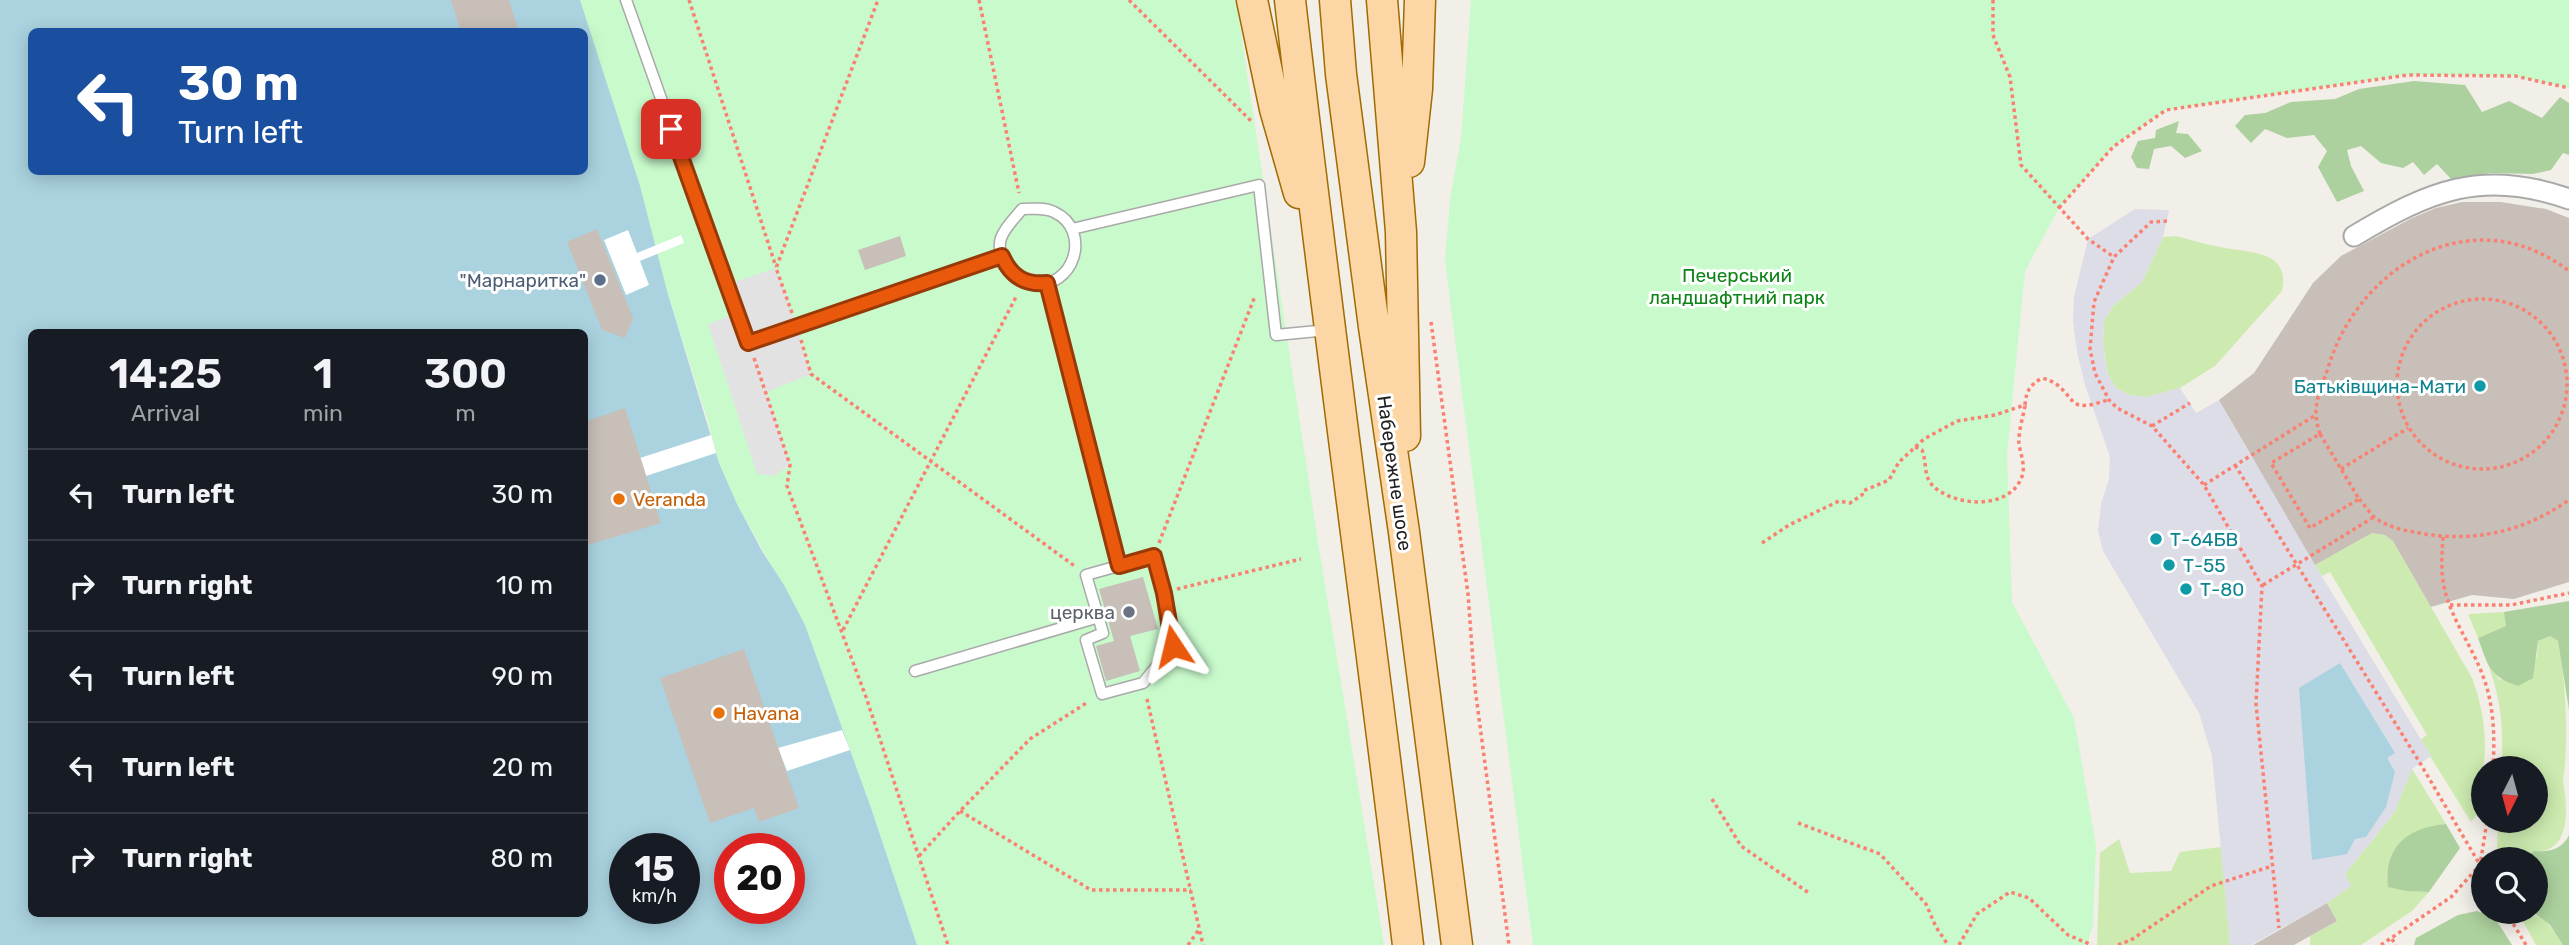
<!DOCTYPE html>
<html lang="en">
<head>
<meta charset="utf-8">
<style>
  body { margin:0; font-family:Rubik,sans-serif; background:#20242c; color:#f1f3f6; height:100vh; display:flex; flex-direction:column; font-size:26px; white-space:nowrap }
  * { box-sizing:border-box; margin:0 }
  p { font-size:23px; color:#9ea1a6 }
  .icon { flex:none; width:38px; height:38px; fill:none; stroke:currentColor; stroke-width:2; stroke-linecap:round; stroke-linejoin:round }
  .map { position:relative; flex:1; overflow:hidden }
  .panel { position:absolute; left:28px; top:329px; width:560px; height:588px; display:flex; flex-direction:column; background:#171b24; border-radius:10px; box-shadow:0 4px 18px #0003 }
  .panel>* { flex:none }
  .hud { position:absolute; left:28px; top:28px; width:560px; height:147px; border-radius:10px; box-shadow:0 4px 18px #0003; background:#1a4fa0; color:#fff; overflow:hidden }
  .needle { width:46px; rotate:186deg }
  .buttons { position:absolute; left:2471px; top:756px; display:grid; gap:14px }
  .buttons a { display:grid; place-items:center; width:77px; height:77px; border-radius:50%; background:#171b24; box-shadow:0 4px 18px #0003; font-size:35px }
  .speed { position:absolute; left:609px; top:833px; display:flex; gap:14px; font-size:35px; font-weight:700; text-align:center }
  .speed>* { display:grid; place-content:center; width:91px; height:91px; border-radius:50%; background:#171b24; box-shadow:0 4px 18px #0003; line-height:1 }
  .speed small { font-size:18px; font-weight:400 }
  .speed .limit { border:10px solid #d22; background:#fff; color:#111 }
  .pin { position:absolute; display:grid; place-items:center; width:60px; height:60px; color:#fff; margin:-30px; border-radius:14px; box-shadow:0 4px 10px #0006 }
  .me { position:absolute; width:77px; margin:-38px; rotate:350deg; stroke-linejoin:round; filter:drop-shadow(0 0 5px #0008) }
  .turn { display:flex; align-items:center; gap:24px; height:147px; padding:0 35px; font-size:32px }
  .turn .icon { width:91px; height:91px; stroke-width:2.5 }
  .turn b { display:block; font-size:49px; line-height:60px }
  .eta { display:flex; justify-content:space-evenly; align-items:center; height:119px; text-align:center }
  .eta b { font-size:42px; font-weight:600; line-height:49px }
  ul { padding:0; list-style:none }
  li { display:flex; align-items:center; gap:21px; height:91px; padding:0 35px; border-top:2px solid #363941 }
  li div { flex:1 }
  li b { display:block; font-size:26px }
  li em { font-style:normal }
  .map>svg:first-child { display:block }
</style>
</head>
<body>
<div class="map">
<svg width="2569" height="945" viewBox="0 0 2569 945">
  <rect width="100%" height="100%" fill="#f2efe9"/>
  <path fill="#cdebb0" d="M2176,236C2192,240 2208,245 2225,248C2251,253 2291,251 2282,291L2215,366L2180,388L2146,397L2129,395L2116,388L2108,375L2103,344L2104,321L2113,306L2142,282L2163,237Z
    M2372,533L2385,535L2393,541L2472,678C2483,707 2488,740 2483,769C2480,788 2487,807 2471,822L2420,740L2427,735L2330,572L2322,576L2315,565Z
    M2504,612L2507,626L2478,638L2468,614Z
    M2550,636L2558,641C2566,681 2569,743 2563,781C2569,813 2569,854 2534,851L2525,859H2499L2497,849L2498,821H2536V768H2502C2503,728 2502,704 2489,667L2500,680L2537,657L2538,641Z
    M2412,769L2446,824C2433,825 2401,839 2394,850C2389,858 2388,868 2387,878L2406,891L2429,892L2412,911L2361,945H2310V936L2337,921L2327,903L2351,886L2345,874L2394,813Z
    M2119,839L2130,873L2171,871L2180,852L2221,847L2230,945H2097L2100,853Z
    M2518,912C2542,912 2551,926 2563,945H2536Z"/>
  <path fill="#add19e" d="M2414,81L2465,85L2482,112L2509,101L2542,118L2560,97L2569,103V155L2563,153L2551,170L2533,174L2491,173L2451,179L2437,164L2424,175L2413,162L2403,168L2381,163L2361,146L2347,150L2351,166L2364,191L2337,202L2318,167L2327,151L2314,135L2287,138L2265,129L2251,143L2235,126L2245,115L2265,113L2291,102L2335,99L2359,89Z
    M2179,121L2176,133L2188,134L2202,151L2185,158L2171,146L2154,149L2149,169L2137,168L2131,157L2138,141L2155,138L2156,130Z
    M2569,601V710L2558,641L2550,636L2538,641L2533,678L2518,686C2488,676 2488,665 2478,638L2506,626L2504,612Z
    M2446,824L2460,848L2429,892L2406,891L2388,887C2383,846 2409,827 2446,824Z
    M2569,835V945H2563L2550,925L2533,912H2536V859H2525L2534,851C2549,852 2562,850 2569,835Z
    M2477,911L2495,918L2512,945H2414L2416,938L2458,915Z"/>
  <path fill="#c8facc" d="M575,0H1236L1318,542L1384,945H917L871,808L805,625L737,504L719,463L707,418Z
    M1471,0H2569V88L2515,76L2407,75L2166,110L2113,147L2059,208L2025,271L2007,454L2012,602L2074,718L2096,846L2093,925L2087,945H1533L1445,261L1450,199L1461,138Z"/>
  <path fill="#e2e2e2" d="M776,268L797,326L811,374L767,392L790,465L774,476L757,474L708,324L737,313L726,285Z"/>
  <path fill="#dddde8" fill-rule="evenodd" d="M2135,209L2169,210L2163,237L2142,282L2113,306L2104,321L2103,344L2105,358L2108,375L2116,388L2129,395L2146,397L2180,388L2196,413L2219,400L2254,461L2324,352L2431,607L2393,541L2385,535L2372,533L2362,514L2309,555L2431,756L2412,769L2394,813L2345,874L2351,886L2327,903L2251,945H2230L2212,756L2199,713L2103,551L2098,531L2101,504L2109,479L2110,457L2085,385L2077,352L2073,321L2074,297L2088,239ZM2340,663L2387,758L2366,837L2355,839Z"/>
  <path fill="#aad3df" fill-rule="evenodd" d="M0,0H580L640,186L667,291L719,463L737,504L762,551L784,585L805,625L871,808L917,945H0ZM32,32H584V172H32ZM32,332H584V914H32ZM625,849H684V908H625ZM730,849H789V908H730Z
    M2340,663L2395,753L2387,758L2395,772L2386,807L2366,837L2355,839L2347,854L2312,860L2299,688Z"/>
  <path fill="#fff" d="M628,230L637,253L681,235L684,243L640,261L649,285L626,295L604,240Z
    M711,435L716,453L646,476L640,458Z
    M842,730L850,750L787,771L778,748Z"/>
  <path fill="#c7bfb8" d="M451,0H509L519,32H461Z
    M2462,202H2501L2546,209L2569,218V582L2514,599L2472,595L2431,607L2393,541L2385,535L2372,533L2315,565L2219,400L2254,373L2313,283L2341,256L2412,218L2436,208Z
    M597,229L633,318L625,338L602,330L567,242Z
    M900,236L906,256L865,270L858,250Z
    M625,408L661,523L588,545L584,533V422Z
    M1143,577L1158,629L1130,636L1140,671L1106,681L1096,646L1114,641L1099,589Z
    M744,649L799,808L759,822L754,808L710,823L660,678Z
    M2327,903L2337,921L2294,945H2253Z"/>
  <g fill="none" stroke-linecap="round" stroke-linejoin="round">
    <g stroke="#a9a9a9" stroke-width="13">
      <path id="service" d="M626,0L748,343L1002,256
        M1022,209C1033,209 1044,207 1054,212C1093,230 1074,291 1032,283C1021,281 1011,275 1006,265C990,239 1008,227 1022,209Z
        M1072,229L1259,185L1276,335L1328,330
        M1047,283L1119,566
        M1154,556L1173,646L1143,683L1102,694L1086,640L1103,633L1086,575Z
        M915,671L1099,617"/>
    </g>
    <g stroke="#a9a9a9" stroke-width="23">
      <path id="minor" d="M2354,236C2429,191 2482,168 2569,199"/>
    </g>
    <g stroke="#a06b00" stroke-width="33">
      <path id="primary" d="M1252,0L1275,109L1299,193
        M1290,0C1326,315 1370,630 1408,945
        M1335,0L1341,74L1374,327L1404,532L1457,945
        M1382,0L1401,232L1405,436
        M1409,162L1417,89L1420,0"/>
    </g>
    <path stroke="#fa8072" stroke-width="3.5" stroke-dasharray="3.5 3.5" stroke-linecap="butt" d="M689,0L776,267
      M979,0L1019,193
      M1129,0L1251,121
      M1993,0V35L2010,77L2021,165L2088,239L2114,257
      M2059,208L2113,147L2166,110L2407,75L2515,76L2569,88
      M2167,221L2151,222L2114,257L2094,302L2090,349L2095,373L2109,400L2117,408L2152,426L2204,485L2262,586L2256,704L2279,928
      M2397 384a85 85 0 1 1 170 0a85 85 0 1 1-170 0Z
      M792,313L776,268L878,0
      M1431,322L1468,594L1475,688L1509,945
      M801,340L811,374L1076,567
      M754,358L790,465L787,486L866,697L948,945
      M2152,426L2190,403
      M2320,434C2311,407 2319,394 2328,368C2359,264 2474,198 2569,271
      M2320,434L2359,499L2310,528L2271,463Z
      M1915,447L1922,450C1927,462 1923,476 1933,486C1954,506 2005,510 2020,481C2027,468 2021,457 2019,444C2018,433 2023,417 2025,406
      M2235,465L2420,763L2483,870
      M2341,469L2408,428
      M2204,485L2314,416
      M2359,499C2364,504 2368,511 2373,516C2386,527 2403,530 2419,533C2474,543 2523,532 2569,500
      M2443,537C2442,552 2441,567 2443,581C2448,614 2469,641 2481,671C2494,702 2495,735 2493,768
      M1159,543L1255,296
      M1762,543L1789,525L1839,501L1850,503L1862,495L1863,491L1889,480L1899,462L1924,439L1957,421L1995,415L2025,405C2026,391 2030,385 2042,378C2066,384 2067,401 2079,405C2088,407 2100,402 2108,400
      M2263,585L2374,517
      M1177,589L1301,559
      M2450,605H2511L2569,593
      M843,630L1017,295
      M1147,699L1203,945
      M1712,799L1741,846L1809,893
      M960,811L1091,890H1191
      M1798,823L1880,854L1926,904L1936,927L1948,945
      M919,856L960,811L1030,739L1088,702
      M2506,912L2526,945
      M2392,939L2396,945
      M1188,945L1200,928
      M1959,945L1977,914L2010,892L2029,898L2068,935L2092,945
      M2118,945L2131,940L2211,886L2272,866
      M2381,945L2451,897L2480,865L2487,821"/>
    <use href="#service" stroke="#fff" stroke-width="10"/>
    <use href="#minor" stroke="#fff" stroke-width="19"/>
    <use href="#primary" stroke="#fcd6a4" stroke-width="30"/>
  </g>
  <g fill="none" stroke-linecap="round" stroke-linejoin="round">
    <g stroke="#983908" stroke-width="18">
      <path id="route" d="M671,129L748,343L1002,256C1011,277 1025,285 1047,283L1119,566L1154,556L1164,593L1173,646"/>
    </g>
    <use href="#route" stroke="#ea580c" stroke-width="12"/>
  </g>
  <circle fill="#5c6f8a" stroke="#fff" stroke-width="2.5" cx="600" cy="280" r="7"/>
  <g fill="#0f9aa8" stroke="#fff" stroke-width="2.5">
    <circle cx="2480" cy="386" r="7"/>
    <circle cx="2156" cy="539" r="7"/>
    <circle cx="2169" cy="565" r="7"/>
    <circle cx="2186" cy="589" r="7"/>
  </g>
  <g fill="#e8710a" stroke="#fff" stroke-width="2.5">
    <circle cx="619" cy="499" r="7"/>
    <circle cx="719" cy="713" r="7"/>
  </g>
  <circle fill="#6b7280" stroke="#fff" stroke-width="2.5" cx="1129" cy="612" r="7"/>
  <g text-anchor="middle" stroke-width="6" stroke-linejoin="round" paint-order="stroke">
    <g font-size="19" fill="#0c8416" stroke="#fff">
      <text x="1737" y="282">Печерський<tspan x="1737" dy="22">ландшафтний парк</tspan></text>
    </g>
    <g font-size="19" fill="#4e5e75" stroke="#fff" text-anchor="end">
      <text x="586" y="287">"Марнаритка"</text>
    </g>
    <g font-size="19" fill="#0d838f" stroke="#fff" text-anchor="start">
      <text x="2466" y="393" text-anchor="end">Батьківщина-Мати</text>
      <text x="2170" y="546">Т-64БВ</text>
      <text x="2183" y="572">Т-55</text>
      <text x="2200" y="596">Т-80</text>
    </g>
    <g font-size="19" fill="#222" stroke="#fff">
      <text transform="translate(1395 473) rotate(82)" y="7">Набережне шосе</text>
    </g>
    <g font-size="19" fill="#c56008" stroke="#fff" text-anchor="start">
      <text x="633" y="506">Veranda</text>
      <text x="733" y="720">Havana</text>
    </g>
    <g font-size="19" fill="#5b616d" stroke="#fff" text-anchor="end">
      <text x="1115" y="619">церква</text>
    </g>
  </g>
</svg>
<div class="buttons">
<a><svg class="needle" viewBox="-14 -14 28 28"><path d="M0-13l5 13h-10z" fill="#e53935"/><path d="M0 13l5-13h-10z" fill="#9ea1a6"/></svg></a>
<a><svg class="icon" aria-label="search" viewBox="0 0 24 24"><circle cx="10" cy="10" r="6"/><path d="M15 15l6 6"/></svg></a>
</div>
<div class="speed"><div>15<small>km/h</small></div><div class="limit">20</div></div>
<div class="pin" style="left:671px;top:129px;background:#d93025"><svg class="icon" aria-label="arrive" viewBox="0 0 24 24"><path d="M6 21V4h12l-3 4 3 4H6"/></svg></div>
<svg class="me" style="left:1173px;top:646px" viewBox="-20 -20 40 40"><path d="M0-17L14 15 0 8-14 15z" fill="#ea580c" stroke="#fff" stroke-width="4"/></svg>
<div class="hud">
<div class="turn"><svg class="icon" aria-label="left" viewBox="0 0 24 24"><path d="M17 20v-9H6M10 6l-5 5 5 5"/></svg><div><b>30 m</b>Turn left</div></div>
</div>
<section class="panel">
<div class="eta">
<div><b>14:25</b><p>Arrival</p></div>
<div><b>1</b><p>min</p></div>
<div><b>300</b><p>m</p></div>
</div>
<ul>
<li><svg class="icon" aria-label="left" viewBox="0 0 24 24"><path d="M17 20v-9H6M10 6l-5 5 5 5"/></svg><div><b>Turn left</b></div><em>30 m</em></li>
<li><svg class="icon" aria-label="right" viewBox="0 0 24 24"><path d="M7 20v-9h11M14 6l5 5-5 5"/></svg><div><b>Turn right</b></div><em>10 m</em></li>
<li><svg class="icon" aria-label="left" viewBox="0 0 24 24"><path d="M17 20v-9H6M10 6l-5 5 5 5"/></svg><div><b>Turn left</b></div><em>90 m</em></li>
<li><svg class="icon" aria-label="left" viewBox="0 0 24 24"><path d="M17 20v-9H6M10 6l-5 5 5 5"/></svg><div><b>Turn left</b></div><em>20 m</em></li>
<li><svg class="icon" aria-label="right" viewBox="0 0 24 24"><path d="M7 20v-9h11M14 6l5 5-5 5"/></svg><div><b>Turn right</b></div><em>80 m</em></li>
</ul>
</section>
</div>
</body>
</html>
